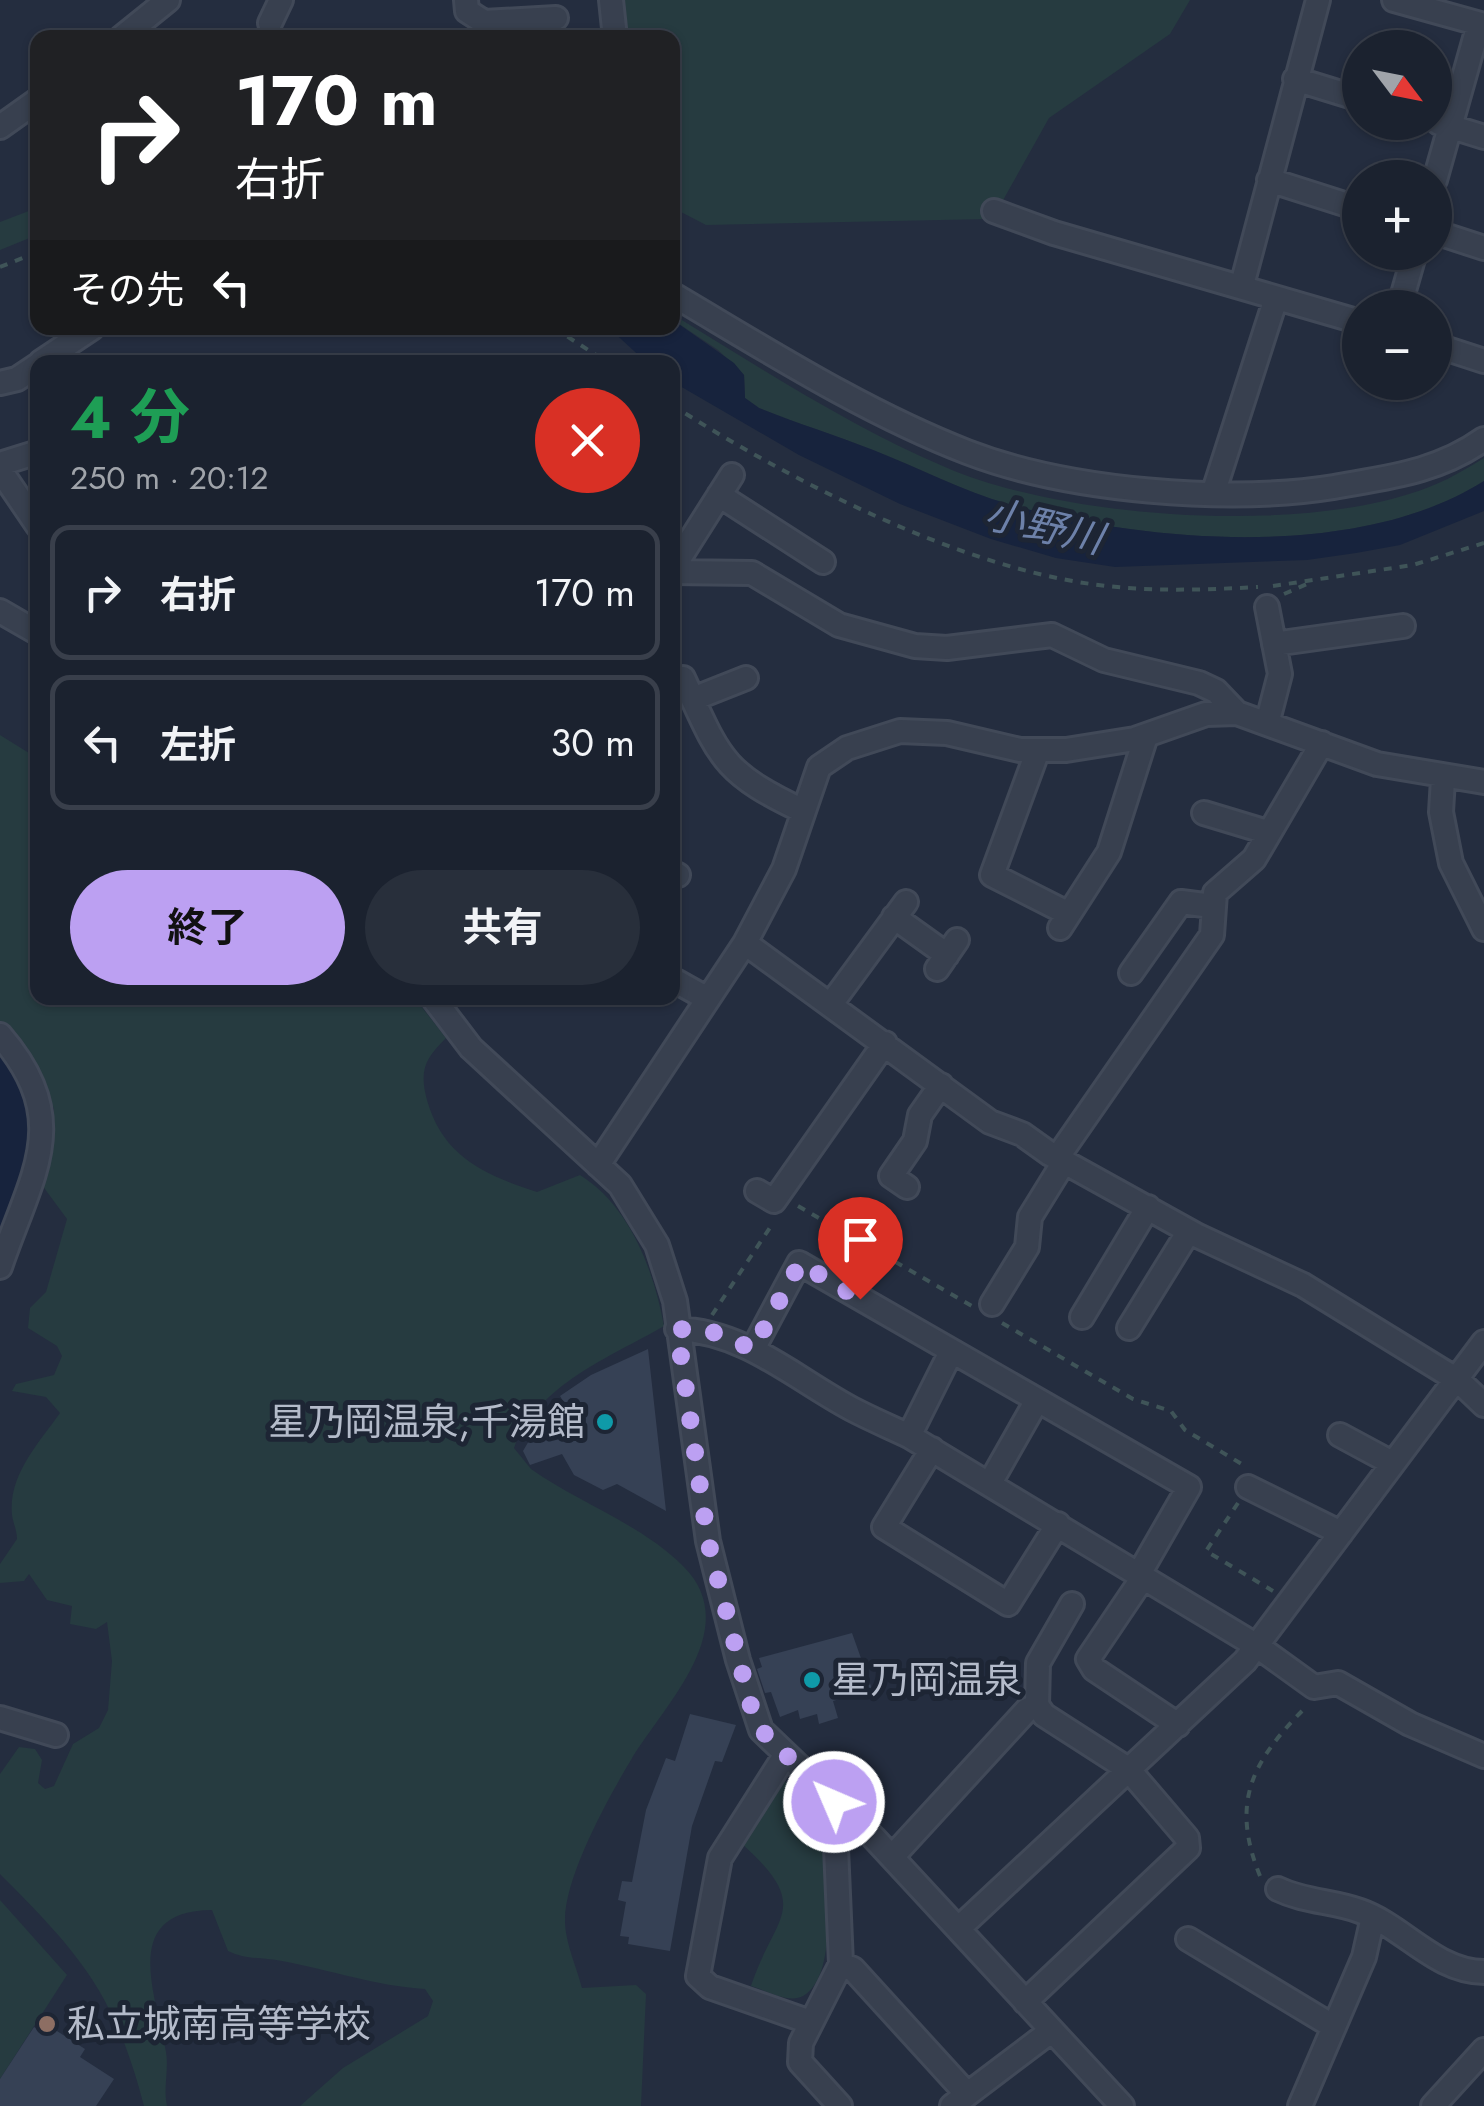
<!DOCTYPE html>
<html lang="ja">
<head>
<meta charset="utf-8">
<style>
  body { margin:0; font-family:Jost,"Noto Sans JP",sans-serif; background:#282f3b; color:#f1f3f6; height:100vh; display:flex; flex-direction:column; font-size:38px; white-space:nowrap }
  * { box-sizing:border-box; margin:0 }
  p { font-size:32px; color:#a0a4aa }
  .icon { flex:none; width:55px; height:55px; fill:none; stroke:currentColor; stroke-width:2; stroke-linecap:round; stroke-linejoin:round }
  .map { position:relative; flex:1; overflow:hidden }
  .side { position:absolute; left:30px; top:355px; width:650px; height:650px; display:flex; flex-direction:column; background:#1b222f; border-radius:20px; box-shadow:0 2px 8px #0004,0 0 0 2px #393f4b }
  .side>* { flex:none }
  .top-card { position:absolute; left:30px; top:30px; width:650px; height:305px; border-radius:20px; box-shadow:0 2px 8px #0004,0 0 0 2px #393f4b; background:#202124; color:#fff; overflow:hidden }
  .needle { width:65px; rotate:122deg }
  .tools { position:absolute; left:1342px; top:30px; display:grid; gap:20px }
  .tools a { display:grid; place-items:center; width:110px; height:110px; border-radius:50%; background:#1b222f; box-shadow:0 2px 8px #0004,0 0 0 2px #393f4b; font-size:50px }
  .pin { position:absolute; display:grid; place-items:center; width:85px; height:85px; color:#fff; margin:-102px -42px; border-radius:50% 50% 50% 0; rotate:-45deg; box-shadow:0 0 10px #0007 }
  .pin .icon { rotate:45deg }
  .me { position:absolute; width:110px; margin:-55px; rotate:315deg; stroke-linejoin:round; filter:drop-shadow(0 0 8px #0008) }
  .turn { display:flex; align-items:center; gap:35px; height:210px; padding:0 40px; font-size:45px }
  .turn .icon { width:130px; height:130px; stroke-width:2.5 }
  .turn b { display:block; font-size:70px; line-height:85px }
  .then { display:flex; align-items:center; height:95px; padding:0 40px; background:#0003; gap:20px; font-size:38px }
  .round { display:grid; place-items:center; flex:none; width:105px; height:105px; border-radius:52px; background:#282f3b }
  .headline { display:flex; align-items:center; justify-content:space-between; height:170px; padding:0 40px }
  h1 { font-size:60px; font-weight:700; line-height:75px; color:#1e9e55 }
  .action { display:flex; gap:20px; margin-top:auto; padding:20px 40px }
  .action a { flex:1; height:115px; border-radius:60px; background:#bca0f2; color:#111; font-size:40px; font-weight:700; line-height:115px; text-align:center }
  .action a+a { background:#282f3b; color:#f1f3f6 }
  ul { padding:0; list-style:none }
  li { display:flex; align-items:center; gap:30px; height:135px; margin:0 20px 15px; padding:0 20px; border:5px solid #393f4b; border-radius:20px }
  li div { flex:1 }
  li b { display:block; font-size:38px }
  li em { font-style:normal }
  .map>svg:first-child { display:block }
</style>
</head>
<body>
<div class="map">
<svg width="1484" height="2106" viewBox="0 0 1484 2106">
  <rect width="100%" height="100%" fill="#242d3f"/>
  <path fill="#263b40" d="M620,0H1190L1170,34L1049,118L1002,202L988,219L706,225L681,212L673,217L672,38L623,37Z
    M34,209L37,235L0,250V222Z
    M672,314C761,368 849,426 945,467C1062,518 1287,533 1409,494C1437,486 1460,473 1484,458V481C1358,561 1147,543 1008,504C960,490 919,468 873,450C835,435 796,423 759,408L745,398L744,375L718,350L673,320Z
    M0,735L37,758L38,998H382L393,1004L421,1006L446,1038C425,1059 419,1070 427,1100C443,1157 485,1175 537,1192L580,1175C630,1206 654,1271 664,1326C609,1358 538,1384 514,1448L531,1469C579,1503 643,1525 684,1567C745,1629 662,1707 631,1760C608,1798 564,1878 565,1921C565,1942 577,1968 582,1988L636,1985L646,1994L641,2106H300L343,2068L428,2016L433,2001L425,1989C376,1986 331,1970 282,1961C263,1957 246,1960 228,1951L212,1910C119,1911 156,1994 166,2052C169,2070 163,2088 167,2106H144C115,1994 80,1954 0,1874V1774L19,1747L35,1749L42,1760L38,1783L45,1789L54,1786L73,1744L99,1728L108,1710L112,1661L107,1622L96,1629L70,1624L72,1606L47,1600L29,1574L24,1581L0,1583V1564L17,1539C17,1530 13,1523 12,1515C8,1475 39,1443 60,1413L46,1397L12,1391L16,1384L54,1375L62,1356L57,1346L28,1328L30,1308L46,1292L67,1219L39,1181L54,1109L40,1070L0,1021Z
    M782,1780L817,1799C821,1842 846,1972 803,1996C789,2004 765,1990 751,1986C775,1913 814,1909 741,1843Z
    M0,1900L67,1975L0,2079Z"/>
  <path fill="#17233d" d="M673,320L734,363L744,375L745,398L759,408C796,423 835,435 873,450C919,468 960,490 1008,504C1147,543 1358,561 1484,481V511L1400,545L1356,553L1307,560L1115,567L1056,558L991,539L900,504L799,455L673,382L672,362H646L609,328H672Z
    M0,1054C53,1107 21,1173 0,1234Z"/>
  <path fill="#364155" d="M648,1349L666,1511L617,1484L603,1490L574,1475L562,1454L530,1465L523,1451L530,1439L545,1438L566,1406L560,1396L591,1375Z
    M852,1633L872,1689L833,1701L838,1718L819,1724L817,1714L800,1719L798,1710L780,1717L771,1692L765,1693L757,1669L762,1667L759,1658Z
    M690,1714L736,1725L722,1762L715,1761L692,1826L670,1951L628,1944L629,1937L620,1936L626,1902L618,1900L622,1881L632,1882L646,1810L666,1758L675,1761Z
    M46,2024L85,2049L80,2057L114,2079L96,2106H0V2079L34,2027L41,2031Z"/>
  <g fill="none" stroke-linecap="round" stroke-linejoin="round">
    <g stroke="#414958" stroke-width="28">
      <path id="street" d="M466,0L467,11L484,22L556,18
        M611,0L615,38
        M1394,0L1484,25
        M270,23L281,0
        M121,38L168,0
        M1295,79L1360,99
        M1439,123L1484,137
        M0,127L38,100
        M1269,180L1360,209
        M1435,180L1479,24
        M994,211L1054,233L1360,322
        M1435,232L1484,248
        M1242,285L1318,0
        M672,294C767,350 864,412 967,452C1068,491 1228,504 1334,487C1389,477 1438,472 1484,439
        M1399,308L1415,252
        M1435,345L1484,361
        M41,362L92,328
        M0,383L17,379L38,365
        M0,464L38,452
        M0,470L38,526
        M1213,494L1276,298
        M719,495L823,562
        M672,572L752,573L839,625L915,646L947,648L1052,635L1104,660L1199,683L1216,691L1237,713
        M680,572V557L732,475
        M0,611L38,633
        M1274,644L1403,626
        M683,678C720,758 721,772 803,811
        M693,699L746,678
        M1267,724L1280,674L1267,607
        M1038,750L992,875L1069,914
        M1443,779L1441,812L1451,863L1484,929
        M1204,813L1267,832
        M672,872L678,875
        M894,917L947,955
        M1060,928L1109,852L1146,736
        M745,943L784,869L819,767L847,748L900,731L947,733L1020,750H1066L1135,739L1206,714L1237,713L1377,764L1484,782
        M937,969L957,940
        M1131,973L1181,902L1212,906
        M672,979L706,998
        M433,998L471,1048L620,1185L657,1245L675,1301L708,1541L738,1660L761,1730L874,1838L1122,2106
        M831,1004L906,902
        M0,1035C74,1121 32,1173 0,1267
        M1057,1158L1212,935L1215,893L1254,859L1322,743
        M598,1165L745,943L990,1122L1022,1134L1050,1154L1198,1236L1303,1285L1459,1381L1484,1405
        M907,1187L891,1176L915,1141L920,1115L941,1085
        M757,1191L774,1201L885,1043
        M992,1304L1027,1247L1030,1217L1064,1162
        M1082,1317L1148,1207
        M1129,1328L1189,1231
        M677,1329C746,1332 794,1378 852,1409C871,1419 890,1427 909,1436L1257,1646L1314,1687L1338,1683L1410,1724L1484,1756
        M753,1349L799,1263L1189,1487L1139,1574
        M1340,1435L1392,1463
        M909,1436L951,1352
        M932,1449L884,1527L1008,1604L1058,1524
        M990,1483L1036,1402
        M1248,1487L1341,1533
        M1144,1576L1088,1659L1094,1669L1178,1725
        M0,1718L56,1735
        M786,1754L720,1858L698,1976L710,1987L810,2022
        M834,1801L841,1964L801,2043L800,2062L840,2106
        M892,1857L1027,1710L1037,1705
        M1278,1889C1305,1902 1333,1901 1360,1911C1403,1926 1436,1972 1484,1972
        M959,1928L1245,1661L1484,1342
        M1188,1939L1334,2027
        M841,1964L853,1969L967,2094
        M1025,2002L1188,1848L1187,1838L1128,1769L1044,1715L1037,1705L1038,1663L1072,1604
        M952,2106L1051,2031
        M1300,2106L1364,1957L1373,1917
        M1433,2106L1484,2050"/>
    </g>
    <path stroke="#3f5458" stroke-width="4" stroke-dasharray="8 8" stroke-linecap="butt" d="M0,267L38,252
      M554,328L607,362
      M672,405C787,479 955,565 1091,584C1147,592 1202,590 1258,587
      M1273,586L1413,565L1484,543
      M1284,594L1307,584
      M798,1206L972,1306
      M712,1315L773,1223
      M1002,1323L1133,1399L1171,1411L1185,1430L1245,1466
      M1238,1503L1206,1551L1273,1591
      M1260,1876C1230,1802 1252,1761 1306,1707"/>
    <use href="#street" stroke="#38404f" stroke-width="22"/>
  </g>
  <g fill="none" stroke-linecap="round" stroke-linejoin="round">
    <path stroke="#bca0f2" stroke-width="18" stroke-dasharray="0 32.4" d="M834,1802L761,1730L752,1710L708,1541L677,1329L708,1330L753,1349L800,1263L860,1299"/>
  </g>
  <g fill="#0f9aa8" stroke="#1d2534" stroke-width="4">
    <circle cx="605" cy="1422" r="10"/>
    <circle cx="812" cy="1680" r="10"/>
  </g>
  <circle fill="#8d6e63" stroke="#1d2534" stroke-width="4" cx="47" cy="2024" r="10"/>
  <g text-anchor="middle" stroke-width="10" stroke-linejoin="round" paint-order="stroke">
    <g font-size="38" fill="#b4bbca" stroke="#1d2534" text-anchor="start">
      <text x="585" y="1435" text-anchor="end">星乃岡温泉;千湯館</text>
      <text x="832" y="1693">星乃岡温泉</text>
      <text x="67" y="2037">私立城南高等学校</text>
    </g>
    <g font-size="40" font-style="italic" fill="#6d81a9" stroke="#1d2534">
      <text transform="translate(1044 526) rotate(13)" y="14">小野川</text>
    </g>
  </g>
</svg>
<div class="tools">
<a><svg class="needle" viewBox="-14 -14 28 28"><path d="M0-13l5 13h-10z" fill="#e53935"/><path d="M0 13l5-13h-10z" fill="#a0a4aa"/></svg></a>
<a>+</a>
<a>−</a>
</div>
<div class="pin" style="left:860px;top:1299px;background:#d93025"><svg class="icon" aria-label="arrive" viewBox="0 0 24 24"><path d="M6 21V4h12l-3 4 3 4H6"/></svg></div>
<svg class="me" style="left:834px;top:1802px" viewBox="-20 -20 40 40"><circle r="17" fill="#bca0f2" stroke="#fff" stroke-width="3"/><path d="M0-11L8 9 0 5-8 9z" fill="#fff"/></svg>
<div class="top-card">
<div class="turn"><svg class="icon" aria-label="right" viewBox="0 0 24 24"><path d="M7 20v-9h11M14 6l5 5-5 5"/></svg><div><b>170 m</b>右折</div></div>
<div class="then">その先<svg class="icon" aria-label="left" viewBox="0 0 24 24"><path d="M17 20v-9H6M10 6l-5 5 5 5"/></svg></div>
</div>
<section class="side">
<div class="headline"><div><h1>4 分</h1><p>250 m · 20:12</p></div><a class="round" style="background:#d93025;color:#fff"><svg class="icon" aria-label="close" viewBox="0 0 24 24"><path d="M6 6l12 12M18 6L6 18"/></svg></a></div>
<ul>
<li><svg class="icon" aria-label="right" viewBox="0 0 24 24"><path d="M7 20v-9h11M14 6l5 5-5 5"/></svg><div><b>右折</b></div><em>170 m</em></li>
<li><svg class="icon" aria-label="left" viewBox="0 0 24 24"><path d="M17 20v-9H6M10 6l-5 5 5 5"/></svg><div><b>左折</b></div><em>30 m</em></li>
</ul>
<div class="action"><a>終了</a><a>共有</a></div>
</section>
</div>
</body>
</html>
